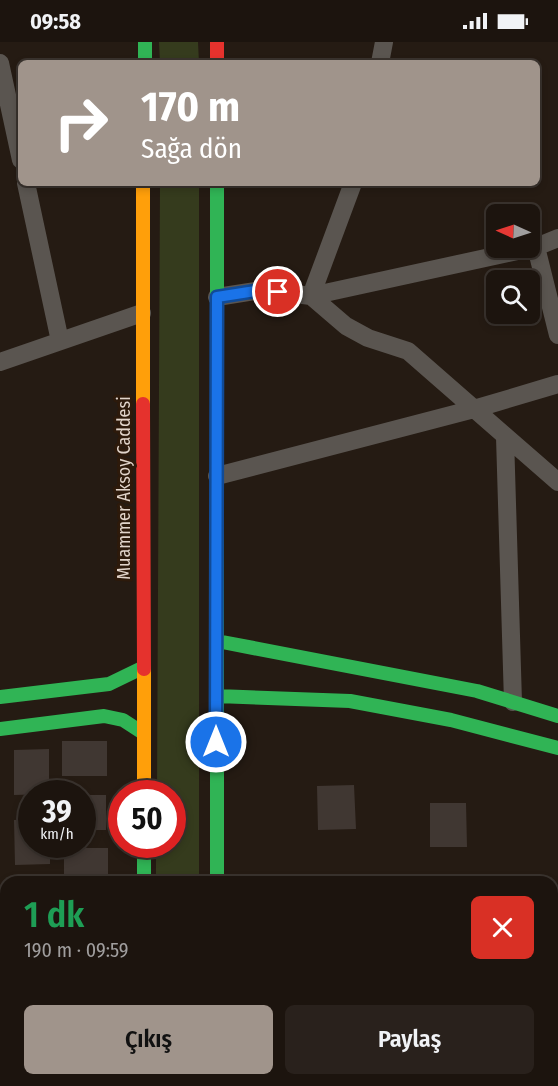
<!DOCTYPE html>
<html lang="tr">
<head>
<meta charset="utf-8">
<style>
  body { margin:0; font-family:"Fira Sans Condensed",sans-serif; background:#29211c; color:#f1f3f6; height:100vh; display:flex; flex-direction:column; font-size:22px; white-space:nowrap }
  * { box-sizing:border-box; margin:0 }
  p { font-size:20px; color:#a09e9e }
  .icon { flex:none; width:33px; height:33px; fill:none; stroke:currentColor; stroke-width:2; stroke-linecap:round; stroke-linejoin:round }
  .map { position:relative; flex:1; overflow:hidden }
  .sheet { position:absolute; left:0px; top:834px; width:558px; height:210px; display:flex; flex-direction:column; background:#1c140e; border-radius:18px 18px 0 0; box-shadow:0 3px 9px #0003,0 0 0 2px #3a332e }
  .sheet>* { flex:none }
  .banner { position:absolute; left:18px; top:18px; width:522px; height:126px; border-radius:9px; box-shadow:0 3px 9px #0003,0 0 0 2px #3a332e; background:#a0948b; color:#fff; overflow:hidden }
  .needle { width:39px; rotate:273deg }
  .fabs { position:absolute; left:486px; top:162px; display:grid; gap:12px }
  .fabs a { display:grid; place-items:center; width:54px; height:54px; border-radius:9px; background:#1c140e; box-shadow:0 3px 9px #0003,0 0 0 2px #3a332e; font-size:30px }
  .speed { position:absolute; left:18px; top:738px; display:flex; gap:12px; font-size:30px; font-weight:700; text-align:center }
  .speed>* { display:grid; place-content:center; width:78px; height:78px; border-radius:50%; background:#1c140e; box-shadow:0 3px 9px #0003,0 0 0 2px #3a332e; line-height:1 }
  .speed small { font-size:15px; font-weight:400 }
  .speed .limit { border:9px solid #d22; background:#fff; color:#111 }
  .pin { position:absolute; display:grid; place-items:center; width:51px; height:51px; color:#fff; margin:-26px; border:3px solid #fff; border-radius:50%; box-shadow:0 2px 6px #0007 }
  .me { position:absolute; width:66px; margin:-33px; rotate:0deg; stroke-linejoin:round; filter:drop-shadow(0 0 4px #0008) }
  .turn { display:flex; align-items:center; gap:21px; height:126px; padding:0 24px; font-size:27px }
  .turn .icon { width:78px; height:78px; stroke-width:2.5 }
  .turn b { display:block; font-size:42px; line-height:51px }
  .round { display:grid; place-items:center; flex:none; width:63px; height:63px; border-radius:9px; background:#29211c }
  .head { display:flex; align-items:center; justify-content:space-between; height:102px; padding:0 24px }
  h1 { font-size:36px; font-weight:600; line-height:45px; color:#1e9e55 }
  .cta { display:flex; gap:12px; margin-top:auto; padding:12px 24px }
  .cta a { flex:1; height:69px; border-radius:9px; background:#a0948b; color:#111; font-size:24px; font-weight:600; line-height:69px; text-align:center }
  .cta a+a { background:#29211c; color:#f1f3f6 }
  .status { display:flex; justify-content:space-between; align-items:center; height:42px; padding:0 30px; background:#1c140e; direction:ltr }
  .status svg { height:16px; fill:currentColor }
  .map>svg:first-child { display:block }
</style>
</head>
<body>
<div class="status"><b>09:58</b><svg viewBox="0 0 49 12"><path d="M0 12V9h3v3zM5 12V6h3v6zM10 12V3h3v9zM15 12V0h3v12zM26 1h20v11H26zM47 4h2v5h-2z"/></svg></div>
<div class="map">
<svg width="558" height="1044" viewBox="0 0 558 1044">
  <rect width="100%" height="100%" fill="#251b13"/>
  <path fill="#353b1d" d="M159,0H198L199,21H160Z
    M160,141H199V840H156V803L172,802V752L157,751Z
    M156,1038H199V1044H156Z"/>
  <path fill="#403732" d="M62,699H107V734H62Z
    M49,707V752L14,753V708Z
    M354,743L356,787L318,788L317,744Z
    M82,753H106V788H82Z
    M430,761H466L467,805H430Z
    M32,777V802H50V822L15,823L14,778Z
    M64,806H108V840H64Z
    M429,837H464L463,840H429Z"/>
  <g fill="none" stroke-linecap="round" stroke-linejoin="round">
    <path stroke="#5a5550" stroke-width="18" d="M0,21L21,118
      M380,21L384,0
      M26,141L60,299
      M353,141L311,254L536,205L558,196
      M536,205L558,293
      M217,255L262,248L311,254L346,284L368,296L408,309L558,440
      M0,320L142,271
      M505,395L513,660
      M217,434L474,367L558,342
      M552,871L558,869
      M552,992L558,1006"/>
    <path stroke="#30b455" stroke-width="14" d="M145,0V21
      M217,141V840
      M217,599L477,649L558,674
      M217,654L350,659L451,678L558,706
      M0,655L109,642L142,626
      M0,687L104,674L123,678L143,691
      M144,802V840"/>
    <path stroke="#ff9f0a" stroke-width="14" d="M143,141V362
      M144,627V752
      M144,1038V1044"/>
    <path stroke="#e5322d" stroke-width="14" d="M217,0V21
      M143,362L144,627
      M217,1038V1044"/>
  </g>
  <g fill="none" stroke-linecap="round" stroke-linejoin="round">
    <g stroke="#114b97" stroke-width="15">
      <path id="route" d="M216,700L217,255L262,248L278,250"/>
    </g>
    <use href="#route" stroke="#1a73e8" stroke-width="10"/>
  </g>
  <g text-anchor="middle" stroke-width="6" stroke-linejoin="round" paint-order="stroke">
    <g font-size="18" fill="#e2d5cb" stroke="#2d1a0b">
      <text transform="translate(124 446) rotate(-90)" y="6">Muammer Aksoy Caddesi</text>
    </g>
  </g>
</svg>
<div class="fabs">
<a><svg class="needle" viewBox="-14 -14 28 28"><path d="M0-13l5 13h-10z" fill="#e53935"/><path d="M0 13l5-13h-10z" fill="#a09e9e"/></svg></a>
<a><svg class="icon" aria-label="search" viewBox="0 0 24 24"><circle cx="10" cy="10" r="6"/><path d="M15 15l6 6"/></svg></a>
</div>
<div class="speed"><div>39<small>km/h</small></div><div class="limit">50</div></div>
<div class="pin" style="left:278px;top:250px;background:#d93025"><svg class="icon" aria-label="arrive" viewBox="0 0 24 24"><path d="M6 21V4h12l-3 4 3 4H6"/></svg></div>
<svg class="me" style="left:216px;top:700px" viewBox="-20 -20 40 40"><circle r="17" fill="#1a73e8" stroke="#fff" stroke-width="3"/><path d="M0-11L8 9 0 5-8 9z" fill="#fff"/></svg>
<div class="banner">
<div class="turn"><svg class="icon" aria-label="right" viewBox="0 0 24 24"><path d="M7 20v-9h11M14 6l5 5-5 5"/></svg><div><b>170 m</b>Sağa dön</div></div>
</div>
<section class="sheet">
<div class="head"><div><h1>1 dk</h1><p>190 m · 09:59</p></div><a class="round" style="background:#d93025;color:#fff"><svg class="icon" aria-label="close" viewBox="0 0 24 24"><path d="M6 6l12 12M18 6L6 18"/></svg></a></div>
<div class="cta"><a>Çıkış</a><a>Paylaş</a></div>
</section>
</div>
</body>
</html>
